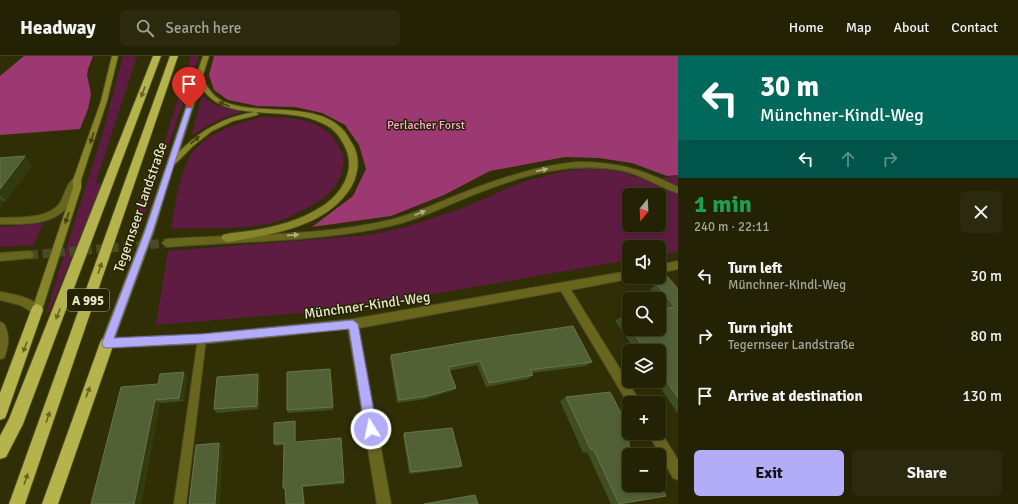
<!DOCTYPE html>
<html lang="en">
<head>
<meta charset="utf-8">
<style>
  body { margin:0; font-family:Signika,sans-serif; background:#2b2a0e; color:#f1f3f6; height:100vh; display:flex; flex-direction:column; font-size:15px; white-space:nowrap }
  * { box-sizing:border-box; margin:0 }
  p { font-size:13px; color:#a3a49a }
  .icon { flex:none; width:22px; height:22px; fill:none; stroke:currentColor; stroke-width:2; stroke-linecap:round; stroke-linejoin:round }
  .map { position:relative; flex:1; overflow:hidden }
  .drawer { display:flex; flex-direction:column; background:#232204; width:340px }
  .drawer>* { flex:none }
  .top-card { background:#00695c; color:#fff; overflow:hidden }
  .needle { width:26px; rotate:198deg }
  .controls { position:absolute; left:622px; top:132px; display:grid; gap:8px }
  .controls a { display:grid; place-items:center; width:44px; height:44px; border-radius:6px; background:#232204; box-shadow:0 2px 6px #0003,0 0 0 1px #403f26; font-size:20px }
  .pin { position:absolute; display:grid; place-items:center; width:34px; height:34px; color:#fff; margin:-41px -17px; border-radius:50% 50% 50% 0; rotate:-45deg; box-shadow:0 0 4px #0007 }
  .pin .icon { rotate:45deg }
  .me { position:absolute; width:44px; margin:-22px; rotate:350deg; stroke-linejoin:round; filter:drop-shadow(0 0 3px #0008) }
  .turn { display:flex; align-items:center; gap:14px; height:84px; padding:0 16px; font-size:18px }
  .turn .icon { width:52px; height:52px; stroke-width:2.5 }
  .turn b { display:block; font-size:28px; line-height:34px }
  .lanes { display:flex; align-items:center; height:38px; padding:0 16px; background:#0003; justify-content:center; gap:20px; direction:ltr }
  .lanes .off { opacity:.35 }
  .round { display:grid; place-items:center; flex:none; width:42px; height:42px; border-radius:6px; background:#2b2a0e }
  .headline { display:flex; align-items:center; justify-content:space-between; height:68px; padding:0 16px }
  h1 { font-size:24px; font-weight:800; line-height:30px; color:#1e9e55 }
  .cta { display:flex; gap:8px; margin-top:auto; padding:8px 16px }
  .cta a { flex:1; height:46px; border-radius:6px; background:#b3acf9; color:#111; font-size:16px; font-weight:800; line-height:46px; text-align:center }
  .cta a+a { background:#2b2a0e; color:#f1f3f6 }
  ul { padding:0; list-style:none }
  li { display:flex; align-items:center; gap:12px; height:60px; padding:0 16px }
  li div { flex:1 }
  li b { display:block; font-size:15px }
  li em { font-style:normal }
  header { display:flex; align-items:center; gap:24px; box-sizing:border-box; height:56px; padding:0 20px; background:#232204; border-bottom:1px solid #403f26 }
  header strong { font-size:19px }
  nav { display:flex; gap:22px; margin-inline-start:auto; font-size:14px }
  .search { width:280px; height:36px; background:#2b2a0e; display:flex; align-items:center; gap:10px; box-sizing:border-box; padding:0 14px; border-radius:6px; color:#a3a49a; font-size:15px }
  main { display:flex; flex:1; min-height:0 }
  .map>svg:first-child { display:block }
</style>
</head>
<body>
<header>
<strong>Headway</strong>
<div class="search"><svg class="icon" aria-label="search" viewBox="0 0 24 24"><circle cx="10" cy="10" r="6"/><path d="M15 15l6 6"/></svg>Search here</div>
<nav><a>Home</a><a>Map</a><a>About</a><a>Contact</a></nav>
</header>
<main>
<div class="map">
<svg width="678" height="448" viewBox="0 0 678 448">
  <rect width="100%" height="100%" fill="#2f2e05"/>
  <path fill="#5e1c43" fill-rule="evenodd" d="M123,0H137L96,126L102,129L49,256L46,257L103,76Z
    M191,0H199L137,180H129L147,117L157,110Z
    M202,40L215,49L243,56C223,60 208,69 191,80Z
    M263,61C290,61 325,63 338,89C342,97 345,101 343,109C342,118 337,130 330,136C320,147 302,154 289,161C257,176 206,171 171,173C175,150 178,125 188,104C200,78 238,67 263,61Z
    M587,112L622,116L649,125L678,119V196L659,199V191H629V204L347,253L156,269L168,195L371,179L409,170L463,152L522,126L556,117ZM629,139H659V169H629Z
    M43,167L34,189L0,191V171Z"/>
  <path fill="#9c3872" d="M24,0H93L88,13L87,19L91,38L88,53L80,73L0,79V20Z
    M214,0H678V119L667,120L632,107L599,102L565,101L490,115L444,139L391,160L312,171L353,140L366,113L359,89L345,69L322,57L295,51L257,50L228,44L214,34L209,19Z"/>
  <g fill="none" stroke-linecap="round" stroke-linejoin="round">
    <path stroke="#4a4a23" stroke-width="9" stroke-dasharray="9 4.5" stroke-linecap="butt" d="M29,199L167,187"/>
    <g stroke="#4c4c25" stroke-width="2">
      <path id="lane" d="M202,279L205,280L206,283L186,448H174L198,283L199,280Z"/>
    </g>
    <g stroke="#4c4c25" stroke-width="2">
      <path id="street" d="M577,106C617,106 641,113 678,131V137C658,131 640,117 619,114C563,104 509,124 458,145C433,156 408,167 381,172C311,186 238,185 167,191L162,187L167,183C241,178 318,181 390,164C414,158 437,147 460,138C498,123 536,110 577,106Z
        M77,121L81,124C75,133 72,144 66,152C51,170 21,168 0,168V162C19,161 47,164 60,147C65,139 67,124 77,121Z
        M29,195L32,196L34,199L32,202L0,205V197Z
        M678,205V213L659,217V209Z
        M629,215V221L633,222L571,234L641,347H629V349L561,235L359,272L391,448H377L348,273L202,288L107,292L103,291L101,287L103,283L107,282L202,278L353,263Z
        M0,236C12,238 37,242 42,254L41,257L37,259L20,249L0,244Z
        M0,266L4,268C10,279 9,290 4,302L0,303Z
        M659,373L678,404V424L673,422L648,377H659Z"/>
    </g>
    <g stroke="#4c4c25" stroke-width="2">
      <path id="secondary" d="M112,0H118L107,45L81,124V132L42,254L41,257L37,259L33,257L32,254L73,132V124L101,45Z
        M203,0H209L202,22C208,33 215,43 227,47C262,60 318,44 345,76C348,80 350,85 353,89C362,105 357,124 347,137C320,173 267,179 226,186L221,182L223,179C233,176 245,176 256,174C277,170 298,165 316,154C341,141 359,113 343,87C339,79 333,72 324,68C303,57 279,58 256,56L258,58L257,59L233,65L212,75L193,90L174,109L154,175L113,287L111,291L107,292L103,291L101,287L144,175ZM200,29C212,50 232,54 255,56C224,61 201,74 179,96Z"/>
    </g>
    <g stroke="#4c4c25" stroke-width="2">
      <path id="highway" d="M153,0H161L23,368L6,401L0,403V380L9,363Z
        M170,0H178L25,448H9Z
        M37,248L41,250L43,254L7,357L5,362L0,364V337L31,254L33,250Z
        M107,281L112,283L114,287L58,448H42L100,287L102,283Z"/>
    </g>
    <use href="#lane" fill="#68661d" fill-rule="evenodd"/>
    <use href="#street" fill="#68661d" fill-rule="evenodd"/>
    <use href="#secondary" fill="#888528" fill-rule="evenodd"/>
    <use href="#highway" fill="#b5b34c" fill-rule="evenodd"/>
  </g>
  <path fill="#3f4f23" d="M0,102L32,109L6,145H3L0,151Z
    M667,220L678,233V358L656,325H659V295H636L615,265L622,260L629,259V273H659L665,253L659,245V243H658L650,233Z
    M391,299L592,306L586,310L532,317L533,319L528,323L486,331L477,309L449,315L456,332L453,335L426,343L397,347L390,303Z
    M330,313L333,354L288,357L287,354Z
    M187,320L184,345L160,347L141,448H91L158,328Z
    M260,322L259,353L217,357L214,353Z
    M566,341L629,375L627,376L619,448H611L587,396L583,397L560,345Z
    M295,365L296,368V386L344,426V428L303,431L305,448H286L285,433L283,432L284,389L275,390L274,388Z
    M404,377L462,410L458,412L409,418L403,379Z"/>
  <path fill="#313b0f" d="M25,100L32,109L6,145L0,139V133Z
    M0,142L3,145L0,151Z
    M184,316L187,320L184,345L179,342Z
    M258,318L260,322L259,353L257,350Z
    M456,332L453,335L426,343L428,340Z
    M155,344L160,347L141,448H134Z
    M295,365L296,368V388L295,386Z
    M219,387L223,391L220,448H215Z
    M302,430L303,431L305,448H304Z"/>
  <path fill="#516035" stroke="#68754c" d="M25,100L0,133V102Z
    M667,220L678,233V342L659,314V295H646L631,273H659V254L675,251L657,228Z
    M629,259V270L622,260Z
    M573,270L592,306L530,314L533,319L489,327L480,305L448,311L456,332L428,340L399,344L391,299L472,285Z
    M330,313L333,351L287,354V316Z
    M184,316L179,342L155,344L134,448H91L121,331L158,328L160,318Z
    M258,318L257,350L214,353L217,321Z
    M610,336L629,372V375H627L631,399H629V429H659V427L666,440L619,448L594,394H591L566,341Z
    M295,365V386L341,382L344,426L302,430L304,448H286L285,432H283L284,387L274,388V367Z
    M452,372L462,410L411,416L404,377Z
    M219,387L215,448H189L196,389Z
    M475,439L478,448H424Z"/>
  <defs><path id="oneway-solid" d="M-6-.8H1V-3.2L6.5 0L1 3.2V.8H-6Z"/></defs>
  <g fill="#666422">
    <use href="#oneway-solid" transform="translate(143 36) rotate(111)"/>
    <use href="#oneway-solid" transform="translate(100 212) rotate(-71)"/>
    <use href="#oneway-solid" transform="translate(58 258) rotate(111)"/>
    <use href="#oneway-solid" transform="translate(25 291) rotate(111)"/>
    <use href="#oneway-solid" transform="translate(88 336) rotate(-70)"/>
    <use href="#oneway-solid" transform="translate(48 361) rotate(-71)"/>
    <use href="#oneway-solid" transform="translate(26 423) rotate(-71)"/>
  </g>
  <g fill="#43410c">
    <use href="#oneway-solid" transform="translate(224 48) rotate(-159)"/>
    <use href="#oneway-solid" transform="translate(92 82) rotate(108)"/>
    <use href="#oneway-solid" transform="translate(195 84) rotate(-41)"/>
    <use href="#oneway-solid" transform="translate(67 162) rotate(109)"/>
  </g>
  <g fill="#b4b385">
    <use href="#oneway-solid" transform="translate(542 114) rotate(-13)"/>
    <use href="#oneway-solid" transform="translate(420 157) rotate(-22)"/>
    <use href="#oneway-solid" transform="translate(293 179) rotate(-4)"/>
  </g>
  <path fill="#b3acf9" stroke="#7470a2" d="M189,51L192,52L153,175L114,282L202,278L353,264L358,268L377,373L375,377L371,379L367,377L365,373L349,273L202,287L107,292L103,291L102,287L145,175L186,52Z"/>
  <g text-anchor="middle" stroke-width="3" stroke-linejoin="round" paint-order="stroke">
    <g font-size="12" fill="#fcacd5" stroke="#262400">
      <text x="426" y="73">Perlacher Forst</text>
    </g>
    <rect fill="#262400" stroke="#acac8e" stroke-width="1" x="67" y="233" width="42" height="22" rx="3"/>
    <g font-size="13" font-weight="bold" fill="#e6e7cb">
      <text x="88" y="249">A 995</text>
    </g>
    <g font-size="14" fill="#e6e7cb" stroke="#262400">
      <text transform="translate(140 151) rotate(-71)" y="5">Tegernseer Landstraße</text>
      <text transform="translate(367 249) rotate(-8)" y="5">Münchner-Kindl-Weg</text>
    </g>
  </g>
</svg>
<div class="controls">
<a><svg class="needle" viewBox="-14 -14 28 28"><path d="M0-13l5 13h-10z" fill="#e53935"/><path d="M0 13l5-13h-10z" fill="#a3a49a"/></svg></a>
<a><svg class="icon" aria-label="sound" viewBox="0 0 24 24"><path d="M4 9h4l5-4v14l-5-4H4zM17 9q2 3 0 6"/></svg></a>
<a><svg class="icon" aria-label="search" viewBox="0 0 24 24"><circle cx="10" cy="10" r="6"/><path d="M15 15l6 6"/></svg></a>
<a><svg class="icon" aria-label="layers" viewBox="0 0 24 24"><path d="M12 4l9 5-9 5-9-5zM3 14l9 5 9-5"/></svg></a>
<a>+</a>
<a>−</a>
</div>
<div class="pin" style="left:189px;top:52px;background:#d93025"><svg class="icon" aria-label="arrive" viewBox="0 0 24 24"><path d="M6 21V4h12l-3 4 3 4H6"/></svg></div>
<svg class="me" style="left:371px;top:373px" viewBox="-20 -20 40 40"><circle r="17" fill="#b3acf9" stroke="#fff" stroke-width="3"/><path d="M0-11L8 9 0 5-8 9z" fill="#fff"/></svg>
</div>
<section class="drawer">
<div class="top-card">
<div class="turn"><svg class="icon" aria-label="left" viewBox="0 0 24 24"><path d="M17 20v-9H6M10 6l-5 5 5 5"/></svg><div><b>30 m</b>Münchner-Kindl-Weg</div></div>
<div class="lanes"><svg class="icon" aria-label="left" viewBox="0 0 24 24"><path d="M17 20v-9H6M10 6l-5 5 5 5"/></svg><svg class="icon off" aria-label="ahead" viewBox="0 0 24 24"><path d="M12 20V5M6 11l6-6 6 6"/></svg><svg class="icon off" aria-label="right" viewBox="0 0 24 24"><path d="M7 20v-9h11M14 6l5 5-5 5"/></svg></div>
</div>
<div class="headline"><div><h1>1 min</h1><p>240 m · 22:11</p></div><a class="round"><svg class="icon" aria-label="close" viewBox="0 0 24 24"><path d="M6 6l12 12M18 6L6 18"/></svg></a></div>
<ul>
<li><svg class="icon" aria-label="left" viewBox="0 0 24 24"><path d="M17 20v-9H6M10 6l-5 5 5 5"/></svg><div><b>Turn left</b><p>Münchner-Kindl-Weg</p></div><em>30 m</em></li>
<li><svg class="icon" aria-label="right" viewBox="0 0 24 24"><path d="M7 20v-9h11M14 6l5 5-5 5"/></svg><div><b>Turn right</b><p>Tegernseer Landstraße</p></div><em>80 m</em></li>
<li><svg class="icon" aria-label="arrive" viewBox="0 0 24 24"><path d="M6 21V4h12l-3 4 3 4H6"/></svg><div><b>Arrive at destination</b></div><em>130 m</em></li>
</ul>
<div class="cta"><a>Exit</a><a>Share</a></div>
</section>
</main>
</body>
</html>
